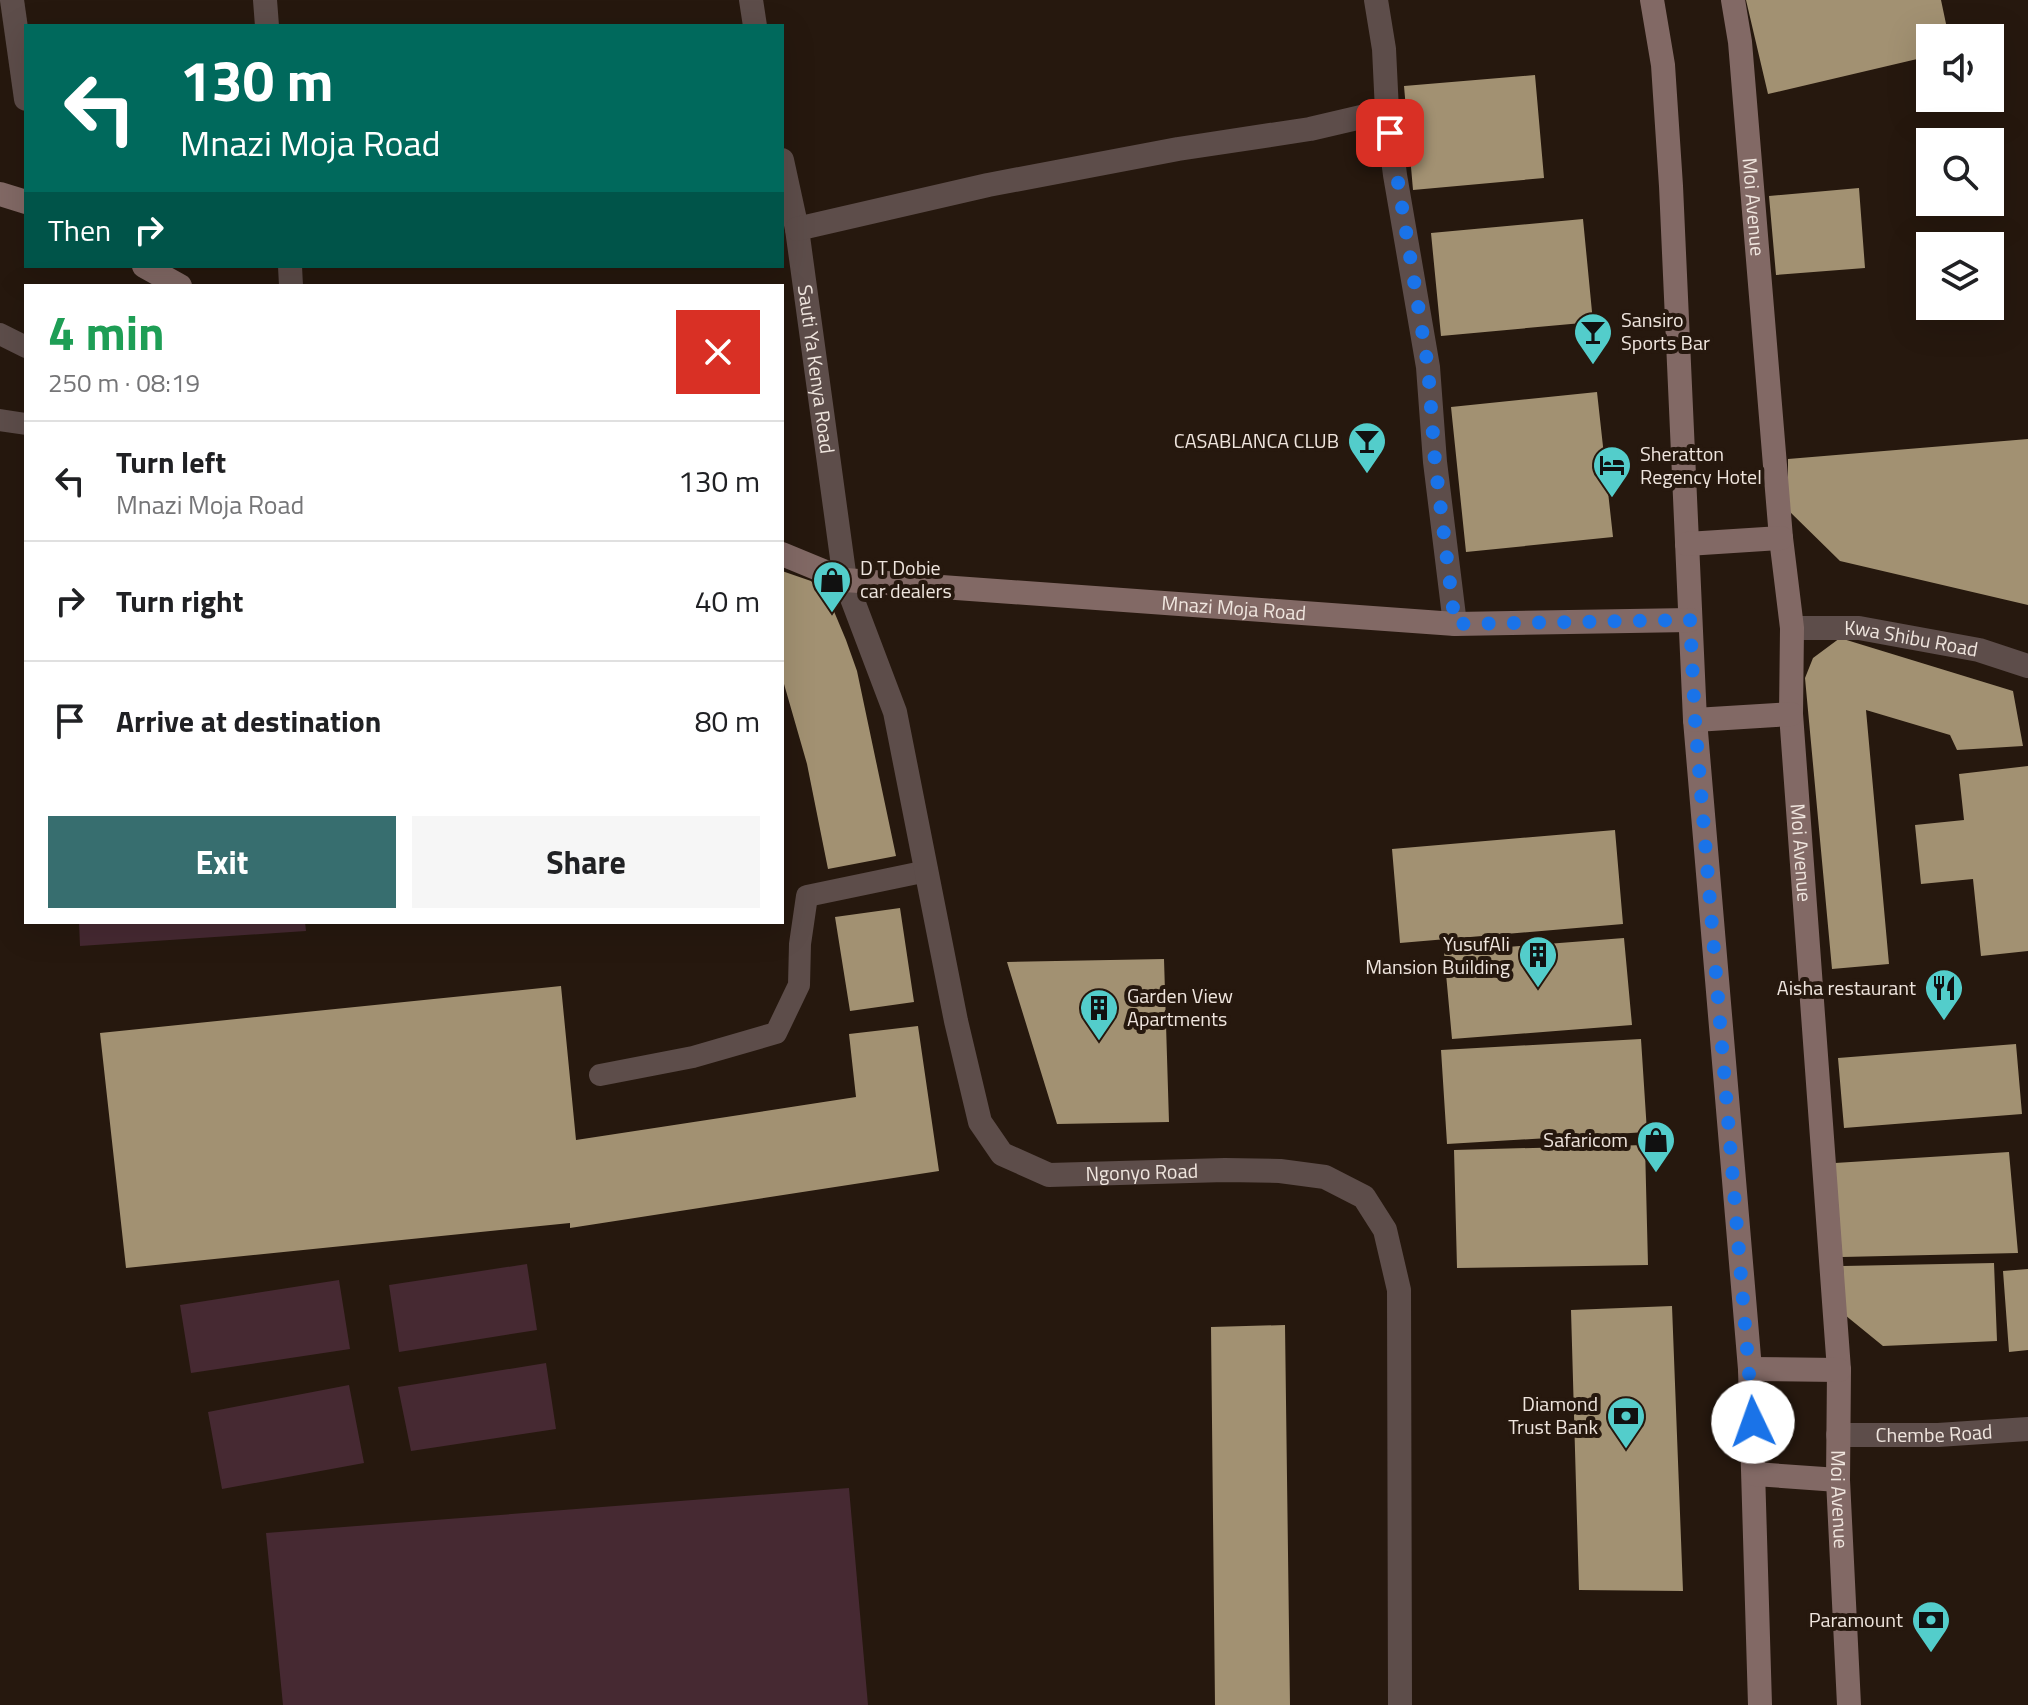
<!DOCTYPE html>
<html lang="en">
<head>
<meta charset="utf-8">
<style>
  body { margin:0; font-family:"Titillium Web",sans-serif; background:#f6f6f6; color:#202124; height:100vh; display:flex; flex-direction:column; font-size:30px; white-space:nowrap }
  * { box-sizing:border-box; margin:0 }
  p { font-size:26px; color:#757577 }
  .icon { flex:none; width:44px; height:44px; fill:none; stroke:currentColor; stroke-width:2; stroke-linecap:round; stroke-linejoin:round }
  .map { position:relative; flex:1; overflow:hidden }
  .drawer { position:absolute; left:24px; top:284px; width:760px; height:640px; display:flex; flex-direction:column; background:#fff; border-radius:0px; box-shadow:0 8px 32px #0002 }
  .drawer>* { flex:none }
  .banner { position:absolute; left:24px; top:24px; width:760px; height:244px; border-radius:0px; box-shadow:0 8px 32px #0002; background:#00695c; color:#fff; overflow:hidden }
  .buttons { position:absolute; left:1916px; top:24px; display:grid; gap:16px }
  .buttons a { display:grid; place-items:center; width:88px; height:88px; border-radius:0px; background:#fff; box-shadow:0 8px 32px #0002; font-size:40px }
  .pin { position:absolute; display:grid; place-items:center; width:68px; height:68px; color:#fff; margin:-34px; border-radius:16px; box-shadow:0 4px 12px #0006 }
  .me { position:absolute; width:88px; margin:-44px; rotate:357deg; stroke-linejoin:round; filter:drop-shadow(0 0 6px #0008) }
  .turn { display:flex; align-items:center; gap:28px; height:168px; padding:0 24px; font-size:36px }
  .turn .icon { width:104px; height:104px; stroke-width:2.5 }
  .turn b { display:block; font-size:56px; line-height:68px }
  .then { display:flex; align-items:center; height:76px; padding:0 24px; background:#0003; gap:16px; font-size:30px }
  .round { display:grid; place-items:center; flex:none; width:84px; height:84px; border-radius:0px; background:#f6f6f6 }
  .headline { display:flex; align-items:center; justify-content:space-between; height:136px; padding:0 24px }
  h1 { font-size:48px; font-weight:700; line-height:60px; color:#1e9e55 }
  .primary-button { display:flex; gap:16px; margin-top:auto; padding:16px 24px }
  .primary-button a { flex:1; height:92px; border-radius:0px; background:#376e6f; color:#fff; font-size:32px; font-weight:700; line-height:92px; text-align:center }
  .primary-button a+a { background:#f6f6f6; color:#202124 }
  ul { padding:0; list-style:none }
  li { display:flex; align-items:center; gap:24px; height:120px; padding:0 24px; border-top:2px solid #e0e0e0 }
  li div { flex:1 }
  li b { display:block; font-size:30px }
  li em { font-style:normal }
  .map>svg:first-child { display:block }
</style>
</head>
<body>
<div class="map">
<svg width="2028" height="1705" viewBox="0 0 2028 1705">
  <rect width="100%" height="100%" fill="#26180e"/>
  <path fill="#462932" d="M79,922H305L306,931L80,946Z
    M527,1264L537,1330L399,1352L389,1285Z
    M339,1280L350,1349L191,1373L180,1305Z
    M546,1363L556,1429L411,1451L398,1387Z
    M349,1385L364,1463L222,1489L208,1412Z
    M849,1488L868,1705H283L266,1533Z"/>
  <path fill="#a29172" d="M1746,0H1941L1949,38H1930V56L1768,94Z
    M1535,75L1544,178L1413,190L1404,86Z
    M1859,188L1865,268L1776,275L1769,196Z
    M1583,219L1593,322L1441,336L1431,233Z
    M1597,392L1613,537L1466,552L1451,407Z
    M2028,439V605L1840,561L1788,510V459Z
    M782,571L811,581L833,609L846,640L857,671L896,856L828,869L807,764L782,677Z
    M1840,638L2013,691L2023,746L1957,750L1950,735L1866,710L1889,964L1832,969L1805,678L1813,658Z
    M2028,766V951L1981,956L1973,879L1921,884L1915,825L1964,820L1959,774Z
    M1615,830L1623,924L1400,943L1392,849Z
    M900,908L914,1002L850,1011L835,917Z
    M1624,938L1632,1025L1452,1039L1444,952Z
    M1164,959L1169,1122L1057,1124L1007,962Z
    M561,986L576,1140L856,1097L849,1034L918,1026L939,1171L570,1228V1223L126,1268L100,1033Z
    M1641,1039L1647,1132L1447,1144L1441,1050Z
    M2016,1044L2022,1114L1844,1128L1838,1058Z
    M1645,1145L1648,1265L1457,1268L1454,1150Z
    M2009,1152L2018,1253L1842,1257L1835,1163Z
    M1994,1263L1997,1341L1883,1346L1845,1315L1843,1266Z
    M2028,1269V1350L2009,1352L2003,1271Z
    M1672,1306L1683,1591L1579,1590L1571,1310Z
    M1285,1325L1290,1705H1215L1211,1327Z"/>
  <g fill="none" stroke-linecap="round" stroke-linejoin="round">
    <path stroke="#5d4d4a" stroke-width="22" d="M0,334L26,347
      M0,420L26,424
      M600,1075L693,1057L776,1033L799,985L800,944L807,896L927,871"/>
    <g stroke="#5d4d4a" stroke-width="24">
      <path d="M12,0L26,99"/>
      <path d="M265,0L267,26"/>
      <path d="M751,0L755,26"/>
      <path d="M1376,0L1384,49L1387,111L1395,175L1428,367L1435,462L1455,624"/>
      <path id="s1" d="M782,160L797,229L845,580L895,712L956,1021L980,1122L1002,1154L1049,1175L1225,1170L1280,1171L1325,1177L1364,1197L1385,1230L1399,1290L1400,1705"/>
      <path d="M797,229L988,185L1178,149L1310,129L1387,111"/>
      <path d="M290,266L291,286"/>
      <path id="s2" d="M1792,628H1859L1979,650L2028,666"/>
      <path id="s3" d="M1838,1435H1938L2028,1429"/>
    </g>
    <g stroke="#826965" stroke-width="24">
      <path d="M1652,0L1663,65L1671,186L1695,720L1750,1369L1760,1705"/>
      <path id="s4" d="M1733,0L1740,42L1781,538L1792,628L1791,714L1839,1370L1838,1480L1849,1705"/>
      <path d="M0,194L26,202"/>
      <path d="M144,266L180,286"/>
      <path d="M1687,544L1781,538"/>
      <path id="s5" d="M782,554L845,580L1455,624L1690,620"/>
      <path d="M1695,720L1791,714"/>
      <path d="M1750,1369L1839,1370"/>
      <path d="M1755,1474L1838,1480"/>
    </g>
  </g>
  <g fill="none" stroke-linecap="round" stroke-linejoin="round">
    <path stroke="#1a73e8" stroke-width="14" stroke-dasharray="0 25.2" d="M1390,133L1428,367L1435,462L1455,624L1690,620L1695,720L1753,1422"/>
  </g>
  <defs>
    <g id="bar-pin" transform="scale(2)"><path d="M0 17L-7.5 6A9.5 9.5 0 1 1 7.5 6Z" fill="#53cdcb" stroke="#26180e"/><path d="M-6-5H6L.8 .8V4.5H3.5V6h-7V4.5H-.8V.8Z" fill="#111"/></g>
    <g id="hotel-pin" transform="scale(2)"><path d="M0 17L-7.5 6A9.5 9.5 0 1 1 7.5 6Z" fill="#53cdcb" stroke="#26180e"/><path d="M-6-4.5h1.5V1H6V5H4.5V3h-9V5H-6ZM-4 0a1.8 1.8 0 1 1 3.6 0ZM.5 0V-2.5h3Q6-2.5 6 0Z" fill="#111"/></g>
    <g id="shop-pin" transform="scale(2)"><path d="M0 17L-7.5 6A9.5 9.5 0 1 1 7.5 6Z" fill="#53cdcb" stroke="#26180e"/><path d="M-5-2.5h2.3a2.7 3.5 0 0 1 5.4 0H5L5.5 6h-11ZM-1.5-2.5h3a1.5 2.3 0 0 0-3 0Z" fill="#111"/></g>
    <g id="building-pin" transform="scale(2)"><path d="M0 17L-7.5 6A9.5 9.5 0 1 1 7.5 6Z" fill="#53cdcb" stroke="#26180e"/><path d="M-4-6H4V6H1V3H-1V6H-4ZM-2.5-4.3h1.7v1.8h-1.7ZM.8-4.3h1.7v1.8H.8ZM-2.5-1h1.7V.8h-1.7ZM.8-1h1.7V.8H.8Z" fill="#111"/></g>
    <g id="restaurant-pin" transform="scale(2)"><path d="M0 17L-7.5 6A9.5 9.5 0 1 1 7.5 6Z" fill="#53cdcb" stroke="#26180e"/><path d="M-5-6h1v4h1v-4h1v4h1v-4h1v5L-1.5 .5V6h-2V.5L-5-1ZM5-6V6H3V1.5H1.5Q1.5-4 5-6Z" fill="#111"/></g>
    <g id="bank-pin" transform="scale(2)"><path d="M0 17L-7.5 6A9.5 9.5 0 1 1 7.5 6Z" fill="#53cdcb" stroke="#26180e"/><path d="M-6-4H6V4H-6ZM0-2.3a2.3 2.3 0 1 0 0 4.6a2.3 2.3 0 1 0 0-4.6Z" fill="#111"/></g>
  </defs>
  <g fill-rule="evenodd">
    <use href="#bar-pin" x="1593" y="332"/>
    <use href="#bar-pin" x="1367" y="441"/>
    <use href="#hotel-pin" x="1612" y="465"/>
    <use href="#shop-pin" x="832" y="580"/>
    <use href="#building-pin" x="1538" y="955"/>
    <use href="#restaurant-pin" x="1944" y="988"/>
    <use href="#building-pin" x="1099" y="1008"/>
    <use href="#shop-pin" x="1656" y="1140"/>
    <use href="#bank-pin" x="1626" y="1416"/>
    <use href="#bank-pin" x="1931" y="1620"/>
  </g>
  <g text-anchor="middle" stroke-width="8" stroke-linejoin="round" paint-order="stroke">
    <g font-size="20" fill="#efe5de" stroke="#26180e">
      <text dy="7" stroke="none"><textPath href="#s4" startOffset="208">Moi Avenue</textPath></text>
      <text dy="7" stroke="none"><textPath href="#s1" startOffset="212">Sauti Ya Kenya Road</textPath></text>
      <text dy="7" stroke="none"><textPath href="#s5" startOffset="458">Mnazi Moja Road</textPath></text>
      <text dy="7" stroke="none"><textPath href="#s2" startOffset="120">Kwa Shibu Road</textPath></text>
      <text dy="7" stroke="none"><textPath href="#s4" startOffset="856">Moi Avenue</textPath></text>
      <text dy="7" stroke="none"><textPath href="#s1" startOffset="1168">Ngonyo Road</textPath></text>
      <text dy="7" stroke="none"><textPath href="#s3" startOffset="96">Chembe Road</textPath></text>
      <text dy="7" stroke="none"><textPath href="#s4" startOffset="1504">Moi Avenue</textPath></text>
    </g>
    <g font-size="20" fill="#efe5de" stroke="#26180e" text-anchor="end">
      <text x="1621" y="327" text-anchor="start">Sansiro<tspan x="1621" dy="23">Sports Bar</tspan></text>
      <text x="1339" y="448">CASABLANCA CLUB</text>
      <text x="1640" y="461" text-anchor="start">Sheratton<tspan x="1640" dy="23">Regency Hotel</tspan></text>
      <text x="860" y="575" text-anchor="start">D T Dobie<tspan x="860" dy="23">car dealers</tspan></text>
      <text x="1510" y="951">YusufAli<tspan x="1510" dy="23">Mansion Building</tspan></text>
      <text x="1916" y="995">Aisha restaurant</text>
      <text x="1127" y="1003" text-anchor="start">Garden View<tspan x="1127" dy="23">Apartments</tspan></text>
      <text x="1628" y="1147">Safaricom</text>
      <text x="1598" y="1411">Diamond<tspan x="1598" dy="23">Trust Bank</tspan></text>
      <text x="1903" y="1627">Paramount</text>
    </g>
  </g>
</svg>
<div class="buttons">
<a><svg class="icon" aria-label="sound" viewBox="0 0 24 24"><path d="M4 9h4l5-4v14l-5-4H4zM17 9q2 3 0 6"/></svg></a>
<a><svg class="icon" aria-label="search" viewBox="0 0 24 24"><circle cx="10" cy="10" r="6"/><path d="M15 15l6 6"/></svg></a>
<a><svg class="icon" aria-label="layers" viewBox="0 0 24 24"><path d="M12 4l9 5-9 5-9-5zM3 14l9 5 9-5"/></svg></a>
</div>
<div class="pin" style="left:1390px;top:133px;background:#d93025"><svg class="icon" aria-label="arrive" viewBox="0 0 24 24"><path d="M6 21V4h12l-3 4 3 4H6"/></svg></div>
<svg class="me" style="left:1753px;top:1422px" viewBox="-20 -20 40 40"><circle r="19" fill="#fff"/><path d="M0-13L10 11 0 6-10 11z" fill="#1a73e8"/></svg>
<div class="banner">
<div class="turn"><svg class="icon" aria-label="left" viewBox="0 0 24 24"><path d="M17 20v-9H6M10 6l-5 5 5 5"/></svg><div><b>130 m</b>Mnazi Moja Road</div></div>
<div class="then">Then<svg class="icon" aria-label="right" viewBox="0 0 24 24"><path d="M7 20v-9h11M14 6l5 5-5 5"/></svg></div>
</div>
<section class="drawer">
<div class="headline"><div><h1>4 min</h1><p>250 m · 08:19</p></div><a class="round" style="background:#d93025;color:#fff"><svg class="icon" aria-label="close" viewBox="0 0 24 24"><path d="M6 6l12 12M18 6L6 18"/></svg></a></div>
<ul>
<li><svg class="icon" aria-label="left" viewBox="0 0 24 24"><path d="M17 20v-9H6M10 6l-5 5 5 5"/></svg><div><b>Turn left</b><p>Mnazi Moja Road</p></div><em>130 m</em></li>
<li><svg class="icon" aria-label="right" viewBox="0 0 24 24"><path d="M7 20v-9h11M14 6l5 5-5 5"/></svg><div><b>Turn right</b></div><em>40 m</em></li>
<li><svg class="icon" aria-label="arrive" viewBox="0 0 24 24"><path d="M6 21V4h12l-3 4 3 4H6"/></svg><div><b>Arrive at destination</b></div><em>80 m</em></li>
</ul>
<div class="primary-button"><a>Exit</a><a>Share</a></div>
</section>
</div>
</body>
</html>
